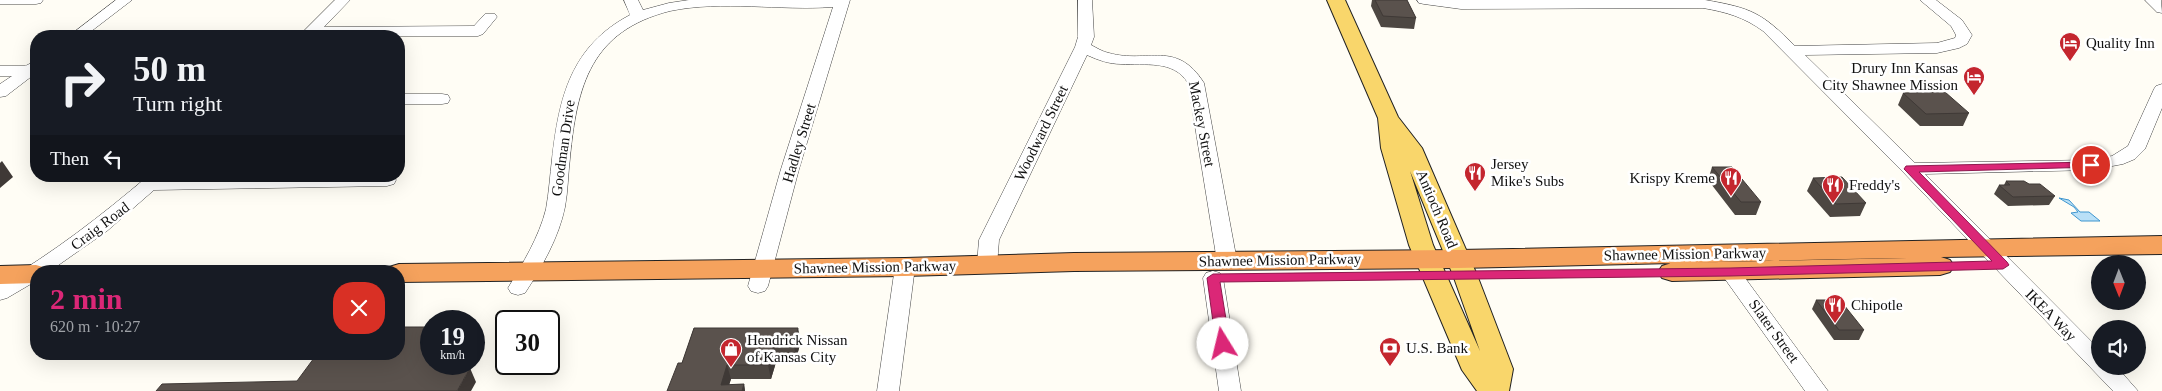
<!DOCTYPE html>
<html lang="en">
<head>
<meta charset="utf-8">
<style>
  body { margin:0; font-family:Georgia,serif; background:#242831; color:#f1f3f6; height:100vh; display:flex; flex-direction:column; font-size:19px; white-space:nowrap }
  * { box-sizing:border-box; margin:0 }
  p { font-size:16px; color:#9ea1a6 }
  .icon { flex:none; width:28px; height:28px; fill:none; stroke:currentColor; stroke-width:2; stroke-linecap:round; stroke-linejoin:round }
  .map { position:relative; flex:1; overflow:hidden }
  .details { position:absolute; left:30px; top:265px; width:375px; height:95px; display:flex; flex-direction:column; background:#171b24; border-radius:20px; box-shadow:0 5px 20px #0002 }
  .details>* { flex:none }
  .banner { position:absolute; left:30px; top:30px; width:375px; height:152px; border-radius:20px; box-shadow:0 5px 20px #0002; background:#171b24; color:#f1f3f6; overflow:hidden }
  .needle { width:32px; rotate:179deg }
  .tools { position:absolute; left:2091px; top:255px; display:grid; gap:10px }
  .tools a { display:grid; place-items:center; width:55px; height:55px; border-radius:50%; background:#171b24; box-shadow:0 5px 20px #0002; font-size:25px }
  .speed { position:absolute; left:420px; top:310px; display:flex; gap:10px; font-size:25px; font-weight:700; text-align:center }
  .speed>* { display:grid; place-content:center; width:65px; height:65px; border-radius:50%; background:#171b24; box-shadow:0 5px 20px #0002; line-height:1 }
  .speed small { font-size:12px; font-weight:400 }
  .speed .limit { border:2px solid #111; border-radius:8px; background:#fff; color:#111 }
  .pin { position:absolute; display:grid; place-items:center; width:42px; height:42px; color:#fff; margin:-21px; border:2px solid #fff; border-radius:50%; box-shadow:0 1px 5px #0007 }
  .me { position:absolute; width:55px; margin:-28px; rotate:351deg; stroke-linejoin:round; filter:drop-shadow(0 0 4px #0008) }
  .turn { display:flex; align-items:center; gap:18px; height:105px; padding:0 20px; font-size:22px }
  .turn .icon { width:65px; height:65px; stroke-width:2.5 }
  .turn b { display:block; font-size:35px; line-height:42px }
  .then { display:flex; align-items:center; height:48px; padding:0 20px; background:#0003; gap:10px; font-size:19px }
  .round { display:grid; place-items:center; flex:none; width:52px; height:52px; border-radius:20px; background:#242831 }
  .overview { display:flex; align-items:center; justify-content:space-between; height:85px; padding:0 20px }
  h1 { font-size:30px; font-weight:600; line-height:38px; color:#db2777 }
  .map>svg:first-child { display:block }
</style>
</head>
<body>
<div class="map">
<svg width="2162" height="391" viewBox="0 0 2162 391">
  <rect width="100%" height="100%" fill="#fffdf5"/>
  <path fill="#b9e0f7" stroke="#3f96cf" d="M2059,198L2069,200L2080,212H2089L2100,221H2081L2071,213L2078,212L2074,207Z"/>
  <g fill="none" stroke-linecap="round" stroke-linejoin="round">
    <g stroke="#444" stroke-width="1">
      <path id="minor" d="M0,0H43L41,3L36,4H0Z
        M116,0H132L85,36H69Z
        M335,0H350L324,27L474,26L485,14H495L497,17L483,34L478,36H299Z
        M624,0H638L643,10L669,3L689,0H850L799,169L768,286L765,291L758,293L751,291L748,286L781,169L833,7C779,11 723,0 670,11C591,31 577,85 570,158C568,174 568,191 565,207C559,237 542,267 525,293L518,295L511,293L508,288C523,263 539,237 546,209C549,192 550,176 552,159C559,97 571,46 630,15Z
        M1078,0H1092L1094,37L1091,45C1097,48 1103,52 1109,53C1148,64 1176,39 1204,83L1237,261L1234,266L1227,267L1220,266L1217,261L1188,83C1173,59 1145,66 1121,64C1109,64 1098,60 1087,55L999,240L997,265L994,270L987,271L980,270L977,265L979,240L1075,47L1078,37Z
        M1417,0H1705C1752,8 1762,13 1795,46L1937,43L1955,38L1956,35L1951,26L1920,0H1936L1962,20L1972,35L1967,44L1959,48L1937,53L1805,55L1915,163L2091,160L2112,156L2128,146L2154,89L2156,86L2162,84V108L2145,149L2135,159L2123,164L2091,170L1925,174L2100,350V366H2116L2138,391H2113L1904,173L1763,31C1744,17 1726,12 1703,8L1461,9L1424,4L1419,3Z
        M2145,0H2161L2162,13L2157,12Z
        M36,61V73L6,96L0,97V84L12,76H0V66H25Z
        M399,94H442L448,95L450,99L448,103L442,104H399Z
        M148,176H168L167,178L394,176L396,180L394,184L387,186L154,190L107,231L50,271H36V281L7,298L0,300V284C53,253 101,216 148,176Z
        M905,261L912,262L915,267L899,391H877L895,267L898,262Z
        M1730,265L1737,267L1828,391H1805L1720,272L1723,267Z
        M1213,271L1220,273L1223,278L1241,391H1219L1203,278L1206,273Z"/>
    </g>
    <g stroke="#222" stroke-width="2">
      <path id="major" d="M1327,0H1345L1398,117L1422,148L1477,275L1513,369L1509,391H1477L1462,370L1409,245L1381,148L1378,118ZM1410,171L1453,275L1480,351L1433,245Z"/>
    </g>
    <g stroke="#222" stroke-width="2">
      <path id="highway" d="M2162,236V254L1941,257L1950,260L1954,266L1950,272L1940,275L1672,281L1662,278L1658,272L1662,266L1672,263L1907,258L1846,259L1458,268L1074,271L905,276L399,282V271H386L389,267L399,264L905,258L1074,253L1458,250Z
        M36,265L46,268L49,271H36V283L0,284V266Z"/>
    </g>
    <use href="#minor" fill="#fff" fill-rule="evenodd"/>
    <use href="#major" fill="#f9d66b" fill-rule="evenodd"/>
    <use href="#highway" fill="#f5a25d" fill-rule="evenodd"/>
  </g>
  <path fill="#4d4742" d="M1372,0H1407L1416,18L1414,29L1381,27L1371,6Z
    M1903,93L1969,113L1963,126H1920L1898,105Z
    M1712,167L1761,202L1756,215H1735L1708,180Z
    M1813,178L1866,203L1860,216L1830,217L1807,191Z
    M2006,181L2029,184L2055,196L2049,205L2008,206L1994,194L1999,185H2004Z
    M1816,300L1864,330L1859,340H1834L1812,309Z
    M694,328L801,341L796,359H777L771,379H731L729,385L744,384L745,391H667L682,363Z"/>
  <path fill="#3f3936" d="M2,161L13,177L0,188V163Z
    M798,328L801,341L796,359L794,345Z
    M774,345L777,359L771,379L768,365Z
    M441,364H455L444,382L438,369Z
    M727,365L731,379L727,391L721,385Z
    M470,368L476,382L471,391H457Z
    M744,384L745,391H742Z"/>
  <path fill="#5a524d" stroke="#3f3936" d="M1375,0H1407L1416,18L1383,16Z
    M1945,92L1969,113L1926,114L1903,93Z
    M1712,167H1732L1761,202H1741Z
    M1842,177L1866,203L1836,204L1813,178Z
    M2006,181H2024L2029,184H2040L2055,196L2013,197L1999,185H2010Z
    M1816,300H1840L1864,330H1839Z
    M399,327H431V364H441L438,369L470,368L457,391H156L162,384L297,381L317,354H399Z
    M694,328H798L794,345H774L768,365H727L721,385L744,384L742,391H667L678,363H682Z"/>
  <path fill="#db2777" stroke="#8e194d" d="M2091,162L2097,165L2095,167L1919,172L2007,262L2009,265L2003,269L1730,276L1220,282L1230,344L1228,347H1218L1216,344L1207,278L1213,274L1730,268L1992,261L1906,171L1904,169L1906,166Z"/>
  <defs>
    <g id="hotel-pin" transform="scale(1.125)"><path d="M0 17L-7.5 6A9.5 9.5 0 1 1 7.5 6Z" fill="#c4262e" stroke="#fff"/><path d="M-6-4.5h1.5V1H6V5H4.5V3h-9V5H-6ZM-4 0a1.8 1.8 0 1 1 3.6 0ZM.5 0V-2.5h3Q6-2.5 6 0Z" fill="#fff"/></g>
    <g id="restaurant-pin" transform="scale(1.125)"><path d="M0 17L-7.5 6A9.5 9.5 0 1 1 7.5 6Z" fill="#c4262e" stroke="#fff"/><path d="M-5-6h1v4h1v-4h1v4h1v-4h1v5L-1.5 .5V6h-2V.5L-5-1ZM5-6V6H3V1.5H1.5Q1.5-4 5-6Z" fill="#fff"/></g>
    <g id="bank-pin" transform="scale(1.125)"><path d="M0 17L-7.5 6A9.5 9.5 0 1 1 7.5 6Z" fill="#c4262e" stroke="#fff"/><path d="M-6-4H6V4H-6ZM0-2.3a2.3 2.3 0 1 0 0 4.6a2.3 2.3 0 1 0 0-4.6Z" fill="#fff"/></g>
    <g id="shop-pin" transform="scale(1.125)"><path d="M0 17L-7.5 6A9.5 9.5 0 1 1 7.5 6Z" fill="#c4262e" stroke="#fff"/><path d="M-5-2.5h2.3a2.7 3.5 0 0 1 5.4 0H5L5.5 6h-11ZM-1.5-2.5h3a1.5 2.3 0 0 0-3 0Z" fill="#fff"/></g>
  </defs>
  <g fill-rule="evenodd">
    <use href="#hotel-pin" x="2070" y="43"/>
    <use href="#hotel-pin" x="1974" y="77"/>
    <use href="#restaurant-pin" x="1475" y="173"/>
    <use href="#restaurant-pin" x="1731" y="178"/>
    <use href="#restaurant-pin" x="1833" y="185"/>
    <use href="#restaurant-pin" x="1835" y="305"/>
    <use href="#bank-pin" x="1390" y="348"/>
    <use href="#shop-pin" x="731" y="349"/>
  </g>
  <g text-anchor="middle" stroke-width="5" stroke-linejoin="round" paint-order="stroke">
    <g font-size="15" fill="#111" stroke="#fff" text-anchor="start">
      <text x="2086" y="48">Quality Inn</text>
      <text x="1958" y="73" text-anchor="end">Drury Inn Kansas<tspan x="1958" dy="17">City Shawnee Mission</tspan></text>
      <text x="1491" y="169">Jersey<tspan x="1491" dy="17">Mike's Subs</tspan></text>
      <text x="1715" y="183" text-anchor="end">Krispy Kreme</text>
      <text x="1849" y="190">Freddy's</text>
      <text x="1851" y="310">Chipotle</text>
      <text x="747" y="345">Hendrick Nissan<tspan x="747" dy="17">of Kansas City</tspan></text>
      <text x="1406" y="353">U.S. Bank</text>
    </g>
    <g font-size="15" fill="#111" stroke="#fff">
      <text transform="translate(1202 124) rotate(79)" y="5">Mackey Street</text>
      <text transform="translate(1041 133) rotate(-64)" y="5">Woodward Street</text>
      <text transform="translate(799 143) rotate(-73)" y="5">Hadley Street</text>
      <text transform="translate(563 148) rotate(-82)" y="5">Goodman Drive</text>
      <text transform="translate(1437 209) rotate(67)" y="5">Antioch Road</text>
      <text transform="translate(100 226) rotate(-37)" y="5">Craig Road</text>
      <text transform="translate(1685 254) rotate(-1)" y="5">Shawnee Mission Parkway</text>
      <text transform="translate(1280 260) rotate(-1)" y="5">Shawnee Mission Parkway</text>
      <text transform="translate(875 267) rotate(-1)" y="5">Shawnee Mission Parkway</text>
      <text transform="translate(2051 315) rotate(46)" y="5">IKEA Way</text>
      <text transform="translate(1774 331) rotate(54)" y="5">Slater Street</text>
    </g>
  </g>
</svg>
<div class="tools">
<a><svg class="needle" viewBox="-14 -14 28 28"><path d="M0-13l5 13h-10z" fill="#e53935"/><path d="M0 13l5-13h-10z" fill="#9ea1a6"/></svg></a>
<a><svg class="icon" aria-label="sound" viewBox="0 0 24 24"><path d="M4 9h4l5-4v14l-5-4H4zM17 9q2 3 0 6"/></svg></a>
</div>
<div class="speed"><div>19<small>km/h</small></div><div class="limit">30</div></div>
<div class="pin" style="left:2091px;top:165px;background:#d93025"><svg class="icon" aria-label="arrive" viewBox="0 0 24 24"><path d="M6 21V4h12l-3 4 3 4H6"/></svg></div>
<svg class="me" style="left:1223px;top:344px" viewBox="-20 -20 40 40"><circle r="19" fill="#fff"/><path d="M0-13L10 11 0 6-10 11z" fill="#db2777"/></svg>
<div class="banner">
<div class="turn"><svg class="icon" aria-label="right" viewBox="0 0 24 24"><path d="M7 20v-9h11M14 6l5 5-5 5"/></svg><div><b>50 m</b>Turn right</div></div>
<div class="then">Then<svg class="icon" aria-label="left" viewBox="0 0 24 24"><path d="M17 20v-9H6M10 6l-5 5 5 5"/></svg></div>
</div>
<section class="details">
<div class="overview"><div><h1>2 min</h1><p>620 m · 10:27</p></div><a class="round" style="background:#d93025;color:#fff"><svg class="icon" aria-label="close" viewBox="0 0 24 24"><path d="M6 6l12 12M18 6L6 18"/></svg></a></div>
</section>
</div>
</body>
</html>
